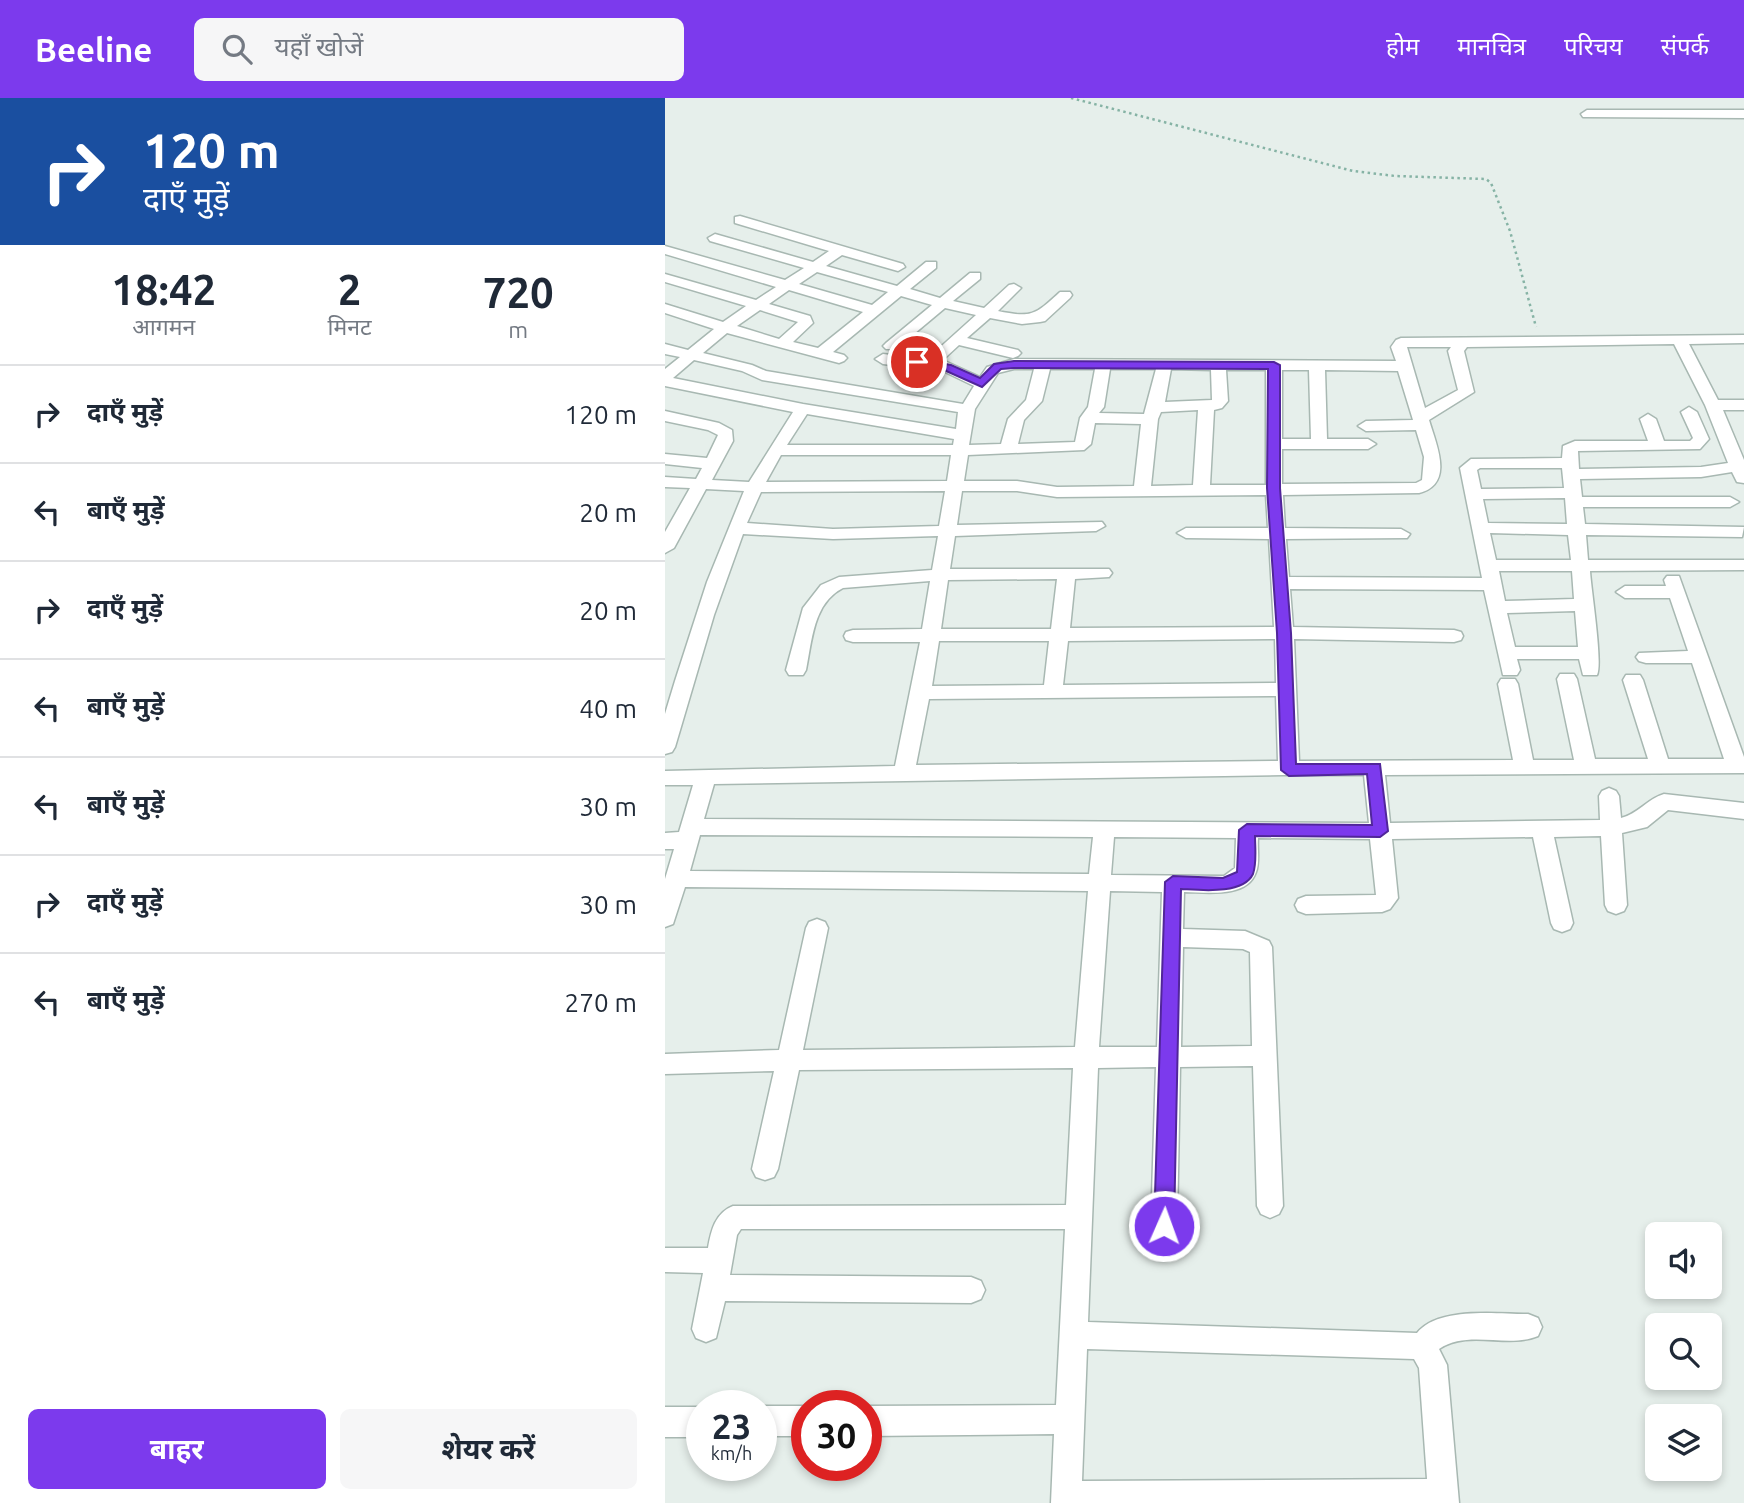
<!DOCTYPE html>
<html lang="hi">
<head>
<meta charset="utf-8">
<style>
  body { margin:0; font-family:Ubuntu,"Noto Sans Devanagari",sans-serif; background:#f6f6f7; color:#1f2937; height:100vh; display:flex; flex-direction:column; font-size:26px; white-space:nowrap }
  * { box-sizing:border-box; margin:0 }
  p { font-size:23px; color:#747a83 }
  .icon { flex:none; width:38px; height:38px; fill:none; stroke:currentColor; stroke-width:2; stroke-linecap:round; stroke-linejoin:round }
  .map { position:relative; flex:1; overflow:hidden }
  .drawer { display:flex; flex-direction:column; background:#fff; width:665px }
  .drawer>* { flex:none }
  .banner { background:#1a4fa0; color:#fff; overflow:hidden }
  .buttons { position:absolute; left:980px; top:1124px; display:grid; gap:14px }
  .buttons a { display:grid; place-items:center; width:77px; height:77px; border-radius:10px; background:#fff; box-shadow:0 4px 10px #0003; font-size:35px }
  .speed { position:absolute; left:21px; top:1292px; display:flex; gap:14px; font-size:35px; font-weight:700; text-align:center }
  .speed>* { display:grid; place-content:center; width:91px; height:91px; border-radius:50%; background:#fff; box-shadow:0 4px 10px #0003; line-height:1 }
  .speed small { font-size:18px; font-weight:400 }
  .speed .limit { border:10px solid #d22; background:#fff; color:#111 }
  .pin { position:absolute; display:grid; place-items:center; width:60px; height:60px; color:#fff; margin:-30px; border:4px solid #fff; border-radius:50%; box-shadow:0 2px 7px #0007 }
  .me { position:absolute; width:77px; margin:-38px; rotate:2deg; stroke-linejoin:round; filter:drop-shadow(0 0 5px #0008) }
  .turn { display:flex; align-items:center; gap:24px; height:147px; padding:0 28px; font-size:32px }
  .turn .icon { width:91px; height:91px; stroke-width:2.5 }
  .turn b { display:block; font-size:49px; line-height:60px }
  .eta { display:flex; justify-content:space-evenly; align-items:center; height:119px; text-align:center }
  .eta b { font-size:42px; font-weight:700; line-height:49px }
  .action { display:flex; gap:14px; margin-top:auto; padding:14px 28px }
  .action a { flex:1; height:80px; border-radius:10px; background:#7c3aed; color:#fff; font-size:28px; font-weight:700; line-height:80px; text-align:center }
  .action a+a { background:#f6f6f7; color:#1f2937 }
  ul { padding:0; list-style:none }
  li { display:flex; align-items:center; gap:21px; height:98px; padding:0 28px; border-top:2px solid #e0e1e3 }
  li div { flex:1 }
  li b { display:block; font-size:26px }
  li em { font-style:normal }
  header { display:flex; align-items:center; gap:42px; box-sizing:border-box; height:98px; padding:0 35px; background:#7c3aed; color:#fff }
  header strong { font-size:33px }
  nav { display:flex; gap:38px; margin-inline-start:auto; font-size:24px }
  .search { width:490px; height:63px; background:#f6f6f7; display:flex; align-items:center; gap:18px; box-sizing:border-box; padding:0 24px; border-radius:10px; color:#747a83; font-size:26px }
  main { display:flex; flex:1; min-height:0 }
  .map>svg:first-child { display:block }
</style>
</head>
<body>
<header>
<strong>Beeline</strong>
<div class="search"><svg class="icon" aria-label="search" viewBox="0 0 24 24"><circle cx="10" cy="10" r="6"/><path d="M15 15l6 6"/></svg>यहाँ खोजें</div>
<nav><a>होम</a><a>मानचित्र</a><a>परिचय</a><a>संपर्क</a></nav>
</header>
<main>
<section class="drawer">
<div class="banner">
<div class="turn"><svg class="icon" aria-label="right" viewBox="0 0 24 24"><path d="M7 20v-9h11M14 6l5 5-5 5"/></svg><div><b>120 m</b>दाएँ मुड़ें</div></div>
</div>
<div class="eta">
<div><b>18:42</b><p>आगमन</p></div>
<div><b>2</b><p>मिनट</p></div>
<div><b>720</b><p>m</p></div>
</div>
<ul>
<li><svg class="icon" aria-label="right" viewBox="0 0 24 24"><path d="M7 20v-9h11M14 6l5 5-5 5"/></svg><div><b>दाएँ मुड़ें</b></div><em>120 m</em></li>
<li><svg class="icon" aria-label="left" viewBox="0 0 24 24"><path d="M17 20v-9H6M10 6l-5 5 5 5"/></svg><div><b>बाएँ मुड़ें</b></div><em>20 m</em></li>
<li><svg class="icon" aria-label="right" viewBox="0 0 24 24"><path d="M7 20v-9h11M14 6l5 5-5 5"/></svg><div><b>दाएँ मुड़ें</b></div><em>20 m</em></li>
<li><svg class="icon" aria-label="left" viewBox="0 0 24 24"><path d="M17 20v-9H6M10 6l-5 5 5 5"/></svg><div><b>बाएँ मुड़ें</b></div><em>40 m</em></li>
<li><svg class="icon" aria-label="left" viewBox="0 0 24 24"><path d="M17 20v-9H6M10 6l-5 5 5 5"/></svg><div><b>बाएँ मुड़ें</b></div><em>30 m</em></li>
<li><svg class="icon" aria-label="right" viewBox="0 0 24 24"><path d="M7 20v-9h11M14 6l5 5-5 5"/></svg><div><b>दाएँ मुड़ें</b></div><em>30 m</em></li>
<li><svg class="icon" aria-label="left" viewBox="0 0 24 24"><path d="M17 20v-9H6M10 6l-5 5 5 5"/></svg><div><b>बाएँ मुड़ें</b></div><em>270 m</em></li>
</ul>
<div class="action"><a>बाहर</a><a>शेयर करें</a></div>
</section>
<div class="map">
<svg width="1079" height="1405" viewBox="0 0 1079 1405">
  <rect width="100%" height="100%" fill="#e6efeb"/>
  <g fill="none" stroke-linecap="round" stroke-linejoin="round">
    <g stroke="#a8b8b2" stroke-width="3">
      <path id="minor" d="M922,12H1079V20L918,19L916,16Z
        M75,118L238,166L240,169L233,173L177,157L161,168L232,188L261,164H271V170L245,191L275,200L305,175H315V181L288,203L319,210L344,187L349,186L356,190L333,213C367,220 370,217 395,194H405L407,197L405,200L380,223L375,224L357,226L325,220L302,240L353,252L356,255L353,258L348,260L294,247L281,259H271L268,256L271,253L311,217L280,210L231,251H221L218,248L221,245L267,207L236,198L168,254L179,257L182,260L179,263L174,265L62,235L38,255L87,267L101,273L298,306L309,288L278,273L218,266L210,261L218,256L282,264L315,279L322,269L349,261L731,263L726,249L731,242L736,240L1079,237V245L1024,246L1053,302H1079V312H1058L1079,362V385L1072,384L1067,374L1036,379L915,381L917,399H1065L1074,404L1065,409H918L920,426L1079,429L1077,439L921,437L923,462H1079V472L925,473C926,491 938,566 932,577H918L914,561H852L855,572L852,577H838L819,492L625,491L628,529L789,532L796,534L798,538L796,542L789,544L629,541L634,663L848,662L833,586L836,581H850L853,586L868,662H909L892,581L895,576H909L912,581L930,661H983L958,582L961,577H975L978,582L1003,661H1059L1027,565H981L974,563L971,559L974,555L1023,553L1005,500H960L951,494L960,488H1001L999,482L1002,478H1014L1079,659V675L720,677L725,725L935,722L934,698L937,693L944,690L951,693L954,698L956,720C973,716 982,701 999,696L1079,705V721L1003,712L982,729L957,735L962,807L959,813L951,816L943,813L940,807L936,738L889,739L908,825L905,831L897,834L889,831L886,825L868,739L727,741L733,800L725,811L717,814L641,816L633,813L630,807L633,801L641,798L711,797L705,741L593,740C592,750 595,765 591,774C582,801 540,794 519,794L518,831L580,833L604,843L607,849L618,1108L614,1116L605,1120L596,1116L592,1108L588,968L515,969L512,1128L508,1137L499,1140L490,1137L486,1128L491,969L433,970L423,1224L752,1235C773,1208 833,1216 863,1216L873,1220L877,1229L873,1238C842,1251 804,1231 774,1251L782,1267L794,1405H386L389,1336L201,1338V1308L391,1307L400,1131H76L72,1137L65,1177L306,1179L316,1183L320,1192L316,1201L306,1205L60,1203L51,1240L41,1244L31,1240L27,1231L38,1175L0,1174V1150H43C46,1133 50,1115 68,1108L401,1107L408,970L134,972L113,1071L109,1079L100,1082L91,1079L87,1071L109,973L0,976V956L114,952L141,830L144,824L152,821L160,824L163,830L138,952L410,949L423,793L20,789L8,826L0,829V781L9,751H0V735L14,734L28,687H0V673L230,668L255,544H188L181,542L179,538L181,534L188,532L257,531L265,483L178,490C148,505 147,543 141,572L138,577H124L121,572L138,510L156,487L174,479L267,472L273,438L168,441L78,436L49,517L10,649L7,654L0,656V616L10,583L42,484L79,393L41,391L9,450L0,455V434L25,390L0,389V379L31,381L37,370L0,366V356L42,360L53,337L43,332L0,323V313L54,325L67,332L68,343L47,382L84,384L128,314L0,288V271L15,259L0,256V246L23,252L49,231L0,215V206L58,224L81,208L0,184V176L91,202L111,189L0,156V148L120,182L139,170L45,143L43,140L50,136L148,164L164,153L70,125V119ZM152,174L223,194L207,207L134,186ZM124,192L198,214L153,250L128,244L148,225L145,218L104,206ZM95,212L133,224L114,241L72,228ZM1009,246L1040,307L1063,365L1036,369L914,371L913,353L1035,351L1044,341L1032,314L1024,309L1016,314L1028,340L1025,343H999L991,321L983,316L975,321L983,343H910L898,348L897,360L806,361L795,370L817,480L624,479L621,441L742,440L745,436L736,431L620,430L618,397L754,395C790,386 771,346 764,322L809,294L799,253L802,249ZM742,249H786L783,253L793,292L760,310ZM29,262L77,273L97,282L293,314L291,331L138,306L8,280ZM349,271H369L361,302L343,321L336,346L304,347L310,311L333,275ZM385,271H430L423,309L415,320L410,344L353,346L359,322L377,303ZM445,271H491L479,316L434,315L439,309ZM506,271L546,272L547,302L500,304ZM561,272H601V387H545L549,312L557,310L563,303ZM617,272H644L646,341H617ZM660,272L733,273L748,322L701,323L693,328L701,333L751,332L759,359L757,382L751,385L617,386V351H703L711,346L703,341H662ZM533,312L528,387L486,388L493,321L496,314ZM142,316L289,341L288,347H122ZM430,325L476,326L469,388L392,389L352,383H299L303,357L419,352L426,346ZM116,357H286L282,383L101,384ZM815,370H897L899,390L816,391L812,372ZM280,393L274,428L168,431L82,425L96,394ZM297,393H352L392,399L601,397L603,430H521L512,435L521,440L604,441L609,529L405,530L410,481L444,479L447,475L444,471H285L290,438L431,433L440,428L437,424L292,427ZM900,400L902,426L823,425L818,401ZM825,435L903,437L906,462H831ZM834,473H907L909,501L840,503ZM392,481L386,531H276L283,482ZM910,513L913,549H850L842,515ZM610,541L611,585L398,587L403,543ZM274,543H384L379,587L267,588ZM611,598L613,663L251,667L264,601ZM618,677H699L704,725L39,721L49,686ZM35,737L428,739L424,776L25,773ZM449,739L571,740L570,770L559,778L446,777ZM445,793L497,794L492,949H434ZM518,849L578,851L585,854L587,948L516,949ZM422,1251L749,1261L754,1270L762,1381L417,1383Z
        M96,1308H142V1338H96Z
        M0,1309H37V1339H0Z"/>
    </g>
    <path stroke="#86b3a5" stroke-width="2.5" stroke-dasharray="2.5 3.5" stroke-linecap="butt" d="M406,0L688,73L730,78L821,81L826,85L845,133L871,229"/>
    <use href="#minor" fill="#fff" fill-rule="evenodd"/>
  </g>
  <path fill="#7c3aed" stroke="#51269a" stroke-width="2" d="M252,261L286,267L315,280L329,266L349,263L609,264L615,267V390L626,535L631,666H715L723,733L715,739L590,738C590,749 592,765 588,776C578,797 535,792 516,791L509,1128L506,1135L499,1137L492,1135L489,1128L500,784L508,778L558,780L572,774L574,732L582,726L707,727L702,676L624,678L616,672L612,535L602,390L603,271L349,270L336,271L317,289L279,272L248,267L246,264Z"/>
</svg>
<div class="buttons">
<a><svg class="icon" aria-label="sound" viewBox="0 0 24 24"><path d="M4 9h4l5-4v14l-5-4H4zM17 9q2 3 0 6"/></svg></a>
<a><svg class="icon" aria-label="search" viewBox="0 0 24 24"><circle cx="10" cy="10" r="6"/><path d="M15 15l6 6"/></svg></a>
<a><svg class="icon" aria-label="layers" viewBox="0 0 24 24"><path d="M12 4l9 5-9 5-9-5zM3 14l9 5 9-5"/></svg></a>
</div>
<div class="speed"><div>23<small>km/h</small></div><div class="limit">30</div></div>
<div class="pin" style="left:252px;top:264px;background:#d93025"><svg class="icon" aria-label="arrive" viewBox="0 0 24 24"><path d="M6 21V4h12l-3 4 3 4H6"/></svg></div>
<svg class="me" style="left:499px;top:1128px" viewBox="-20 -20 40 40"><circle r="17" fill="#7c3aed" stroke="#fff" stroke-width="3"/><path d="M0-11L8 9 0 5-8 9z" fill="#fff"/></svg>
</div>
</main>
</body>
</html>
